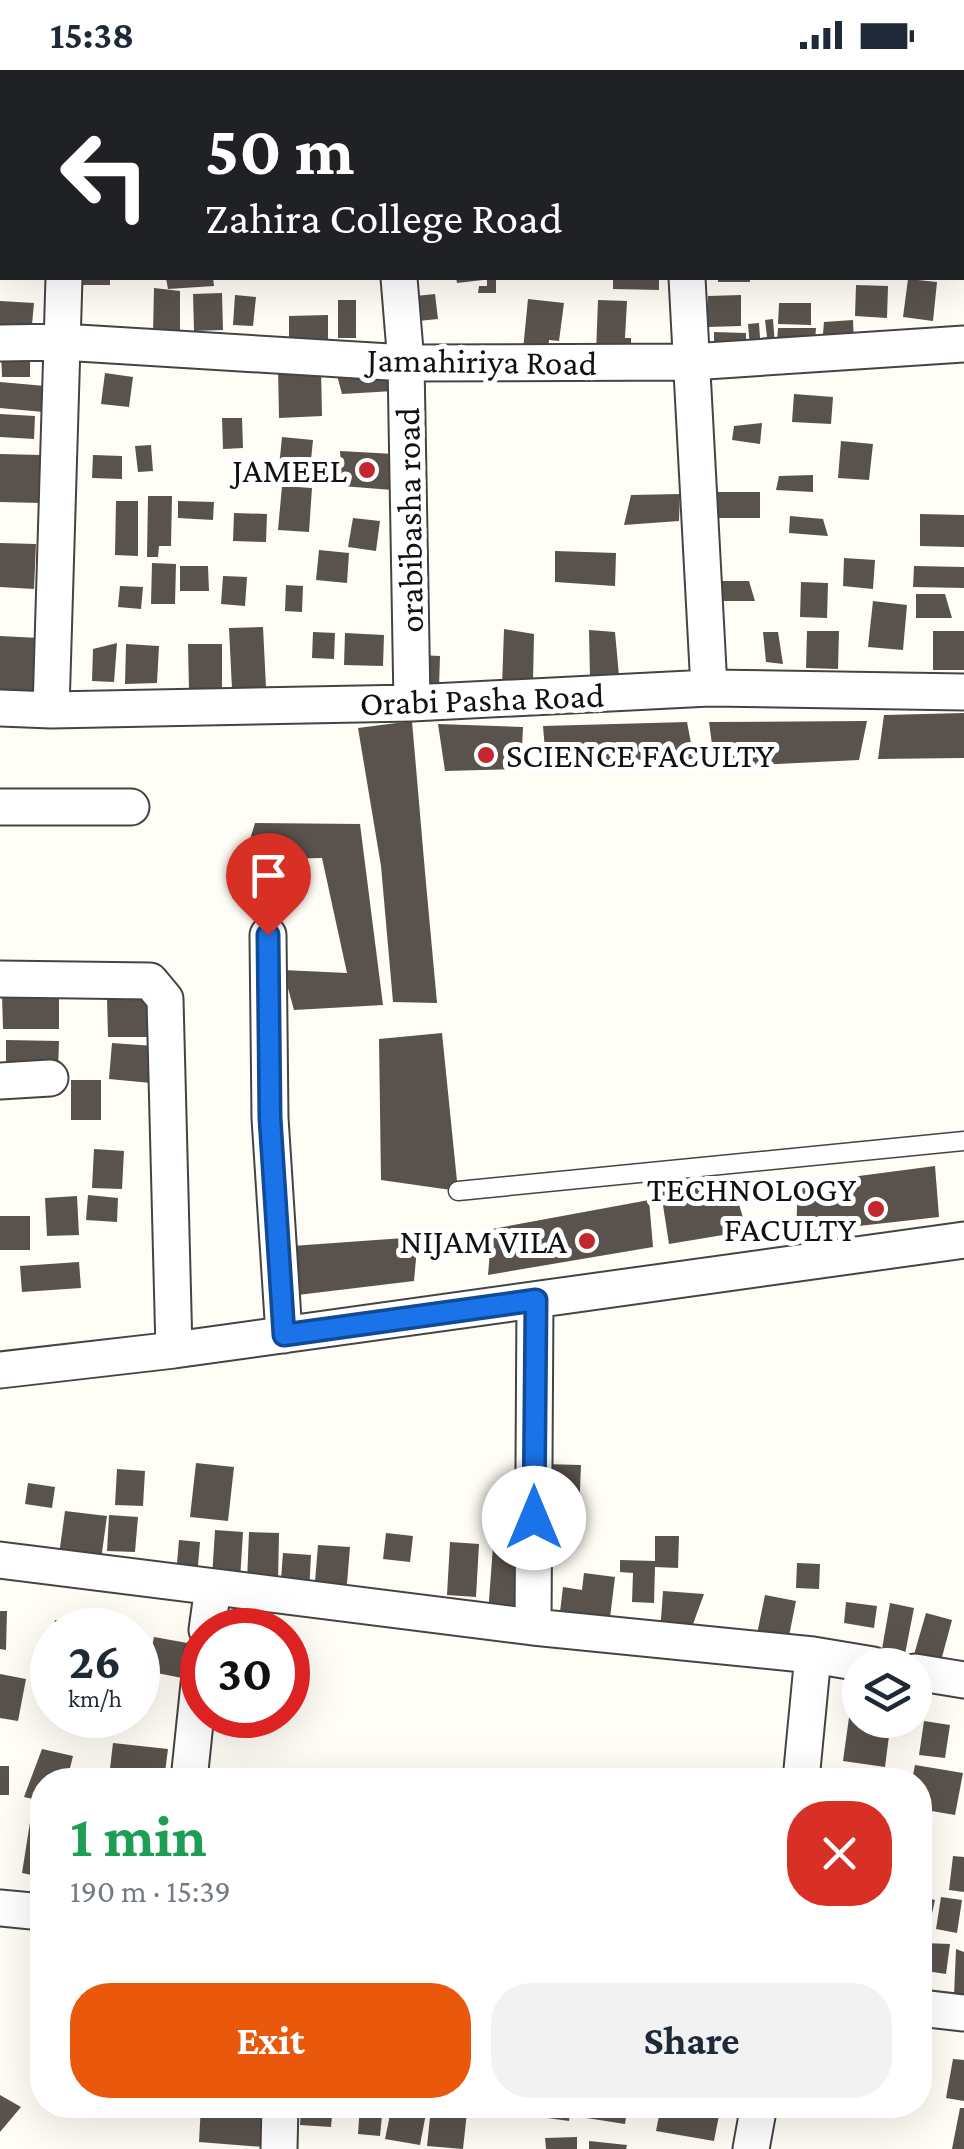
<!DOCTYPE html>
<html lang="en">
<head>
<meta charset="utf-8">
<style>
  body { margin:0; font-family:"Crimson Pro",serif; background:#f2f2f3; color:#1f2937; height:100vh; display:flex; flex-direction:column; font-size:38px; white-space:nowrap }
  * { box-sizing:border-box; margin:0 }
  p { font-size:32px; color:#747a83 }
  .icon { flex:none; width:55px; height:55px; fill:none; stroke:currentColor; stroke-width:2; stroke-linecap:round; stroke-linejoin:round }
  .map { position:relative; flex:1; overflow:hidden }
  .panel { position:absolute; left:30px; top:1698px; width:902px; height:350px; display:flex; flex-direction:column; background:#fff; border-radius:40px; box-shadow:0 10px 40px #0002 }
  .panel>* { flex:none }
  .banner { position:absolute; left:0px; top:0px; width:965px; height:210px; box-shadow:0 10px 40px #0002; background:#202124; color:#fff; overflow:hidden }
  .controls { position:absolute; left:842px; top:1578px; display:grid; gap:20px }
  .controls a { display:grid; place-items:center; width:90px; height:90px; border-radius:50%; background:#fff; box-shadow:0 10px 40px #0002; font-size:50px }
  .speed { position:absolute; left:30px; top:1538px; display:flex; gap:20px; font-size:50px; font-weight:700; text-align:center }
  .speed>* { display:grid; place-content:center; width:130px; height:130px; border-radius:50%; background:#fff; box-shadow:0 10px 40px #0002; line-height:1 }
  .speed small { font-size:25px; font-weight:400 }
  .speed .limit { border:15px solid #d22; background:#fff; color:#111 }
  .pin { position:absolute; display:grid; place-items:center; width:85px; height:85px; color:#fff; margin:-102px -42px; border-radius:50% 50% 50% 0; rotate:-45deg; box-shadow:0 0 10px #0007 }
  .pin .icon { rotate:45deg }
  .me { position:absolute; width:110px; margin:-55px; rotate:0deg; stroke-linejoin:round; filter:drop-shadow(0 0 8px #0008) }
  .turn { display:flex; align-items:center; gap:35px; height:210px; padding:0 40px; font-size:45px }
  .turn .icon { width:130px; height:130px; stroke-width:2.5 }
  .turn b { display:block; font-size:70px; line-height:85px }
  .round { display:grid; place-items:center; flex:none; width:105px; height:105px; border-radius:40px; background:#f2f2f3 }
  .overview { display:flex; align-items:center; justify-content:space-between; height:170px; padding:0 40px }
  h1 { font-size:60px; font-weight:700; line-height:75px; color:#1e9e55 }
  .button { display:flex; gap:20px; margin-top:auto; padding:20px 40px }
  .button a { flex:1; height:115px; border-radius:40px; background:#ea580c; color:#fff; font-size:40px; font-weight:700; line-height:115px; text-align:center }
  .button a+a { background:#f2f2f3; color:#1f2937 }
  .status { display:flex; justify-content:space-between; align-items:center; height:70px; padding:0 50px; background:#fff; direction:ltr }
  .status svg { height:28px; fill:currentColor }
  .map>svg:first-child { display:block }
</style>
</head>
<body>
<div class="status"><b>15:38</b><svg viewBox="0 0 49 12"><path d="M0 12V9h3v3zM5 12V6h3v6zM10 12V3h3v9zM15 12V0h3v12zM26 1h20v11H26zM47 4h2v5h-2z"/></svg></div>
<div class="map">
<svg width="964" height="2079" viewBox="0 0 964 2079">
  <rect width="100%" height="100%" fill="#fffdf5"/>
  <path fill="#5a524d" d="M72,208H110V215H72Z
    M166,208H213L214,216L168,219Z
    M456,208H483V210L457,213Z
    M487,208H496V223H478L479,216H487Z
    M613,208H659V220L613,219Z
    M718,208H750V212H718Z
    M908,209L937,212L933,251L903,247Z
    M856,215L888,216L887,248L855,246Z
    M154,218L180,221V263H153Z
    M222,223L223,260L194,261L193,224Z
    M435,224L438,249L408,252L406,227Z
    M235,225L256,227L253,256L233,255Z
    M741,225V256L708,257V226Z
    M528,229L564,233L559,271L549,270L548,282L523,280Z
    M338,230H356V268H338Z
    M598,230L627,231L625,268H631V284L596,283Z
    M0,231L34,233L31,265L0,262Z
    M779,233H811V255L778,254Z
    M328,245V274H289V246Z
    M773,249L775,276L750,278L748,254L759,253L760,268L767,267L765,250Z
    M853,250L854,274L822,275L824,252Z
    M778,258H816L815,271H777Z
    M714,262L746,263V279H714Z
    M30,279V307H2L1,280Z
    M334,294L393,297L394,321L342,324Z
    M278,296L321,298L322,346L279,348Z
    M105,303L133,307L129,337L101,334Z
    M0,312L45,316L43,342L0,338Z
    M794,324L833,327L831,354L792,352Z
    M0,344L35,346L34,369L0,367Z
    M222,348H242L243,378L223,379Z
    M762,353L760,374L732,370L734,356Z
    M282,367L313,370L309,410L278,407Z
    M841,371L873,374L869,410L838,408Z
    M151,375L153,401L138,402L135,376Z
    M340,381L394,384L392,420L342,416Z
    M0,384L41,385V433L0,432Z
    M93,385L122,386V409L92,408Z
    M813,405V422L776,420L779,406Z
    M282,416L312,418L309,462L278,460Z
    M710,422H760V448H710Z
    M680,424L679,451L624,455L631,425Z
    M148,426H172L171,476H159L158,487H147Z
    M116,431H138V486L115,485Z
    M178,431L214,432L213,450L178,448Z
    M234,443L267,444L266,472L233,471Z
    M920,444L964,445V477L920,476Z
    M790,446L823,449L828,466L789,463Z
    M353,448L380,451L376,481L348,477Z
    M0,473L36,474L34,519L0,517Z
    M319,480L349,483L347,513L316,510Z
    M555,481L616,483L615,516L555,512Z
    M844,488L875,490L873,519L843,516Z
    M152,493L176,494L175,534H151Z
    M180,496H208L209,521H180Z
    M914,496L964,497V518L913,517Z
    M223,506L247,507L245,536L221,534Z
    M720,511H749L755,531H720Z
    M801,512L828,513L827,548L800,547Z
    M286,515L303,516L302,542L285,541Z
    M120,516L143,517L141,539L118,537Z
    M916,524H945L952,548H916Z
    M873,531L907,535L903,580L868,577Z
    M263,557L266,617L232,619L229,558Z
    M504,559L534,564L533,611L502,617Z
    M589,560L615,562L619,606L590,608Z
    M807,561H839L838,599L806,598Z
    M933,561H964V600H933Z
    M313,562L335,563L334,589L312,588Z
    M763,562H778L783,594L766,592Z
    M345,563L384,565L383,596L344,595Z
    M0,566L39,568L37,625L0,623Z
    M117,573L114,612L92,611L93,579Z
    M126,574L159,576L157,613L125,614Z
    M188,574H222V619L189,620Z
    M420,585L440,586L439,618L420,619Z
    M964,643V688L878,689L884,645Z
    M412,651L425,802L437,933L393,932L381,796L358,658Z
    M867,651L859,690L715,697L709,652Z
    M687,652L694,689L546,691L543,656Z
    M438,654L523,657L521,699L445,701Z
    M255,753L360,754L383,935L294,940L283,900L347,903L322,788L270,789L257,831L232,828Z
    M2,925H59V959H3Z
    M107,929H153V967H108Z
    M442,963L458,1121L381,1110L379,969Z
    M6,970L59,971L58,1000L6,999Z
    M112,973L154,976L151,1013L109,1009Z
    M71,1010H101V1050H71Z
    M94,1079L124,1081L122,1119L92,1118Z
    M935,1096L939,1147L796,1163L798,1114Z
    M732,1111L747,1161L669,1174L660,1116Z
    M88,1125L118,1128L117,1152L86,1150Z
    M77,1126L79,1165L47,1166L45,1128Z
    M649,1130L653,1177L488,1205L492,1159Z
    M0,1146H30V1180H0Z
    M418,1167L414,1211L281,1227L292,1176Z
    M79,1192L81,1218L22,1222L20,1196Z
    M196,1393L234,1397L228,1451L190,1447Z
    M542,1394L581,1395L579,1444L541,1443Z
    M117,1399L145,1401L143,1436L115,1435Z
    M28,1413L55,1417L52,1438L25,1434Z
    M65,1441L107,1446L101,1490L59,1485Z
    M109,1445L138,1447L135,1482L107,1481Z
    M215,1460L243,1462L240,1510L212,1508Z
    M249,1462L279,1463L278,1512L247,1511Z
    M386,1463L413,1466L410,1492L383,1489Z
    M655,1466H679L678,1498L655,1497L654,1533L632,1532L633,1503L620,1502V1490L655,1491Z
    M179,1470L200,1472L197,1507L176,1505Z
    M450,1472L479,1474L476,1527L447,1525Z
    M318,1475L350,1477L346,1526L314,1524Z
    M493,1476L519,1479L514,1546L488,1544Z
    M283,1483L311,1485L309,1524L280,1522Z
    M797,1493L820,1494L819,1519L796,1518Z
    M584,1503L615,1507L610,1548L560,1542L563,1517L582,1520Z
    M663,1521L704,1524L689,1565L660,1564Z
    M765,1525L796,1531L788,1571L757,1564Z
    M846,1532L877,1536L874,1558L844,1553Z
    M890,1533L914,1538L905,1584L882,1579Z
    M0,1541H7L6,1580L0,1579Z
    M926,1543L952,1550L938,1602L911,1595Z
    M55,1550L89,1557L88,1560H52Z
    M154,1567L193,1574L187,1609L147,1601Z
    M45,1587L52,1588V1620L41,1619Z
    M0,1604L26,1609L18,1651L0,1648Z
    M851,1633L860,1634V1650H891L885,1697L843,1691Z
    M924,1651L950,1655L945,1688L919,1685Z
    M113,1673L168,1679L164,1710L109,1707Z
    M42,1679L73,1686L67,1710H42V1731L24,1727Z
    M915,1695L963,1703L955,1745L920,1739V1710H912Z
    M0,1696H9V1725H0Z
    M31,1746L42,1748V1807L22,1803Z
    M953,1786L964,1787V1822L949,1820Z
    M920,1826L935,1830L930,1853L920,1850Z
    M941,1827L962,1830L957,1863L936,1859Z
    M40,1843H42V1903H35Z
    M923,1873L950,1874L946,1904L920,1900Z
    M956,1879L964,1882V1927L954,1926Z
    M953,1989L964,1990V2031L946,2028Z
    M0,2025L21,2037L0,2062Z
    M201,2035H267L264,2077L199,2072Z
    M301,2035H333L331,2057L300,2055Z
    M360,2035H383L380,2066L358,2064Z
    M392,2035L427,2038L420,2075L385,2069Z
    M469,2035H519L518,2042L469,2038Z
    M534,2035H571L569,2051L533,2046Z
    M582,2035H628L625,2054L580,2047Z
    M661,2035H721L714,2071L656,2061Z
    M431,2038L467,2042L463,2079L427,2076Z
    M960,2038H964V2079H952Z
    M577,2067V2079H546L545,2068Z
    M589,2071L627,2075L626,2079H589Z"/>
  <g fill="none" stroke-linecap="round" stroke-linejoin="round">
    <g stroke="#444" stroke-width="21">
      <path id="service" d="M458,1121L964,1071"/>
    </g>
    <g stroke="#444" stroke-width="39">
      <path id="minor" d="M82,0V2
        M676,0V2
        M353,2L408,0
        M0,16H2
        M399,208L406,293L412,633
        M687,208L709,618
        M0,273L62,272L406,293L691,292L964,274
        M0,638L51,640L412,633L709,618L964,622
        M51,640L64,208
        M0,737H131
        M268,865L270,1048L284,1265
        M0,909L150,911L165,929L174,1280
        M0,1011L50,1008
        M0,1300L174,1280L964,1170
        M0,1490L533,1557L813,1585L873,1595
        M533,1557L535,1230
        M207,1560L213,1517
        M915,1602L964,1610
        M189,1710L202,1585
        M801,1710L813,1585
        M0,1838L42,1842
        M920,1938L964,1943
        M279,2079L280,2035
        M751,2079L759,2035"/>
    </g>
    <use href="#service" stroke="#fff" stroke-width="18"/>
    <use href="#minor" stroke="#fff" stroke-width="35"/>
  </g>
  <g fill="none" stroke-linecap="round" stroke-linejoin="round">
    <g stroke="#114b97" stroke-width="25">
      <path id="route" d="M268,865L270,1048L284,1265L536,1230L534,1448"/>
    </g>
    <use href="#route" stroke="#1a73e8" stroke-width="18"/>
  </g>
  <g fill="#c4262e" stroke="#fff" stroke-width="4">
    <circle cx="367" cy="400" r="10"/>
    <circle cx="486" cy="685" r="10"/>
    <circle cx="876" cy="1139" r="10"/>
    <circle cx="587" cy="1171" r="10"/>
  </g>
  <g text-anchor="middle" stroke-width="10" stroke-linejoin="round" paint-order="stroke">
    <g font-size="35" fill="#111" stroke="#fff">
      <text transform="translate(482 291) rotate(1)" y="12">Jamahiriya Road</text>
      <text transform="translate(409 450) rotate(-91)" y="12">orabibasha road</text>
      <text transform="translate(482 629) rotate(-2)" y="12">Orabi Pasha Road</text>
    </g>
    <g font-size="35" fill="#111" stroke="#fff" text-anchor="end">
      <text x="347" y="412">JAMEEL</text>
      <text x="506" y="697" text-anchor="start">SCIENCE FACULTY</text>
      <text x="856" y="1131">TECHNOLOGY<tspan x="856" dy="40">FACULTY</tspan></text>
      <text x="567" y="1183">NIJAM VILA</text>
    </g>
  </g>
</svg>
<div class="controls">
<a><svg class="icon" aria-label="layers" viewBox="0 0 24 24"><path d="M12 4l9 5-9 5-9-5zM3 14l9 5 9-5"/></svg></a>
</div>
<div class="speed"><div>26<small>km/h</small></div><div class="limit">30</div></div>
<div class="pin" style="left:268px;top:865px;background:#d93025"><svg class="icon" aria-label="arrive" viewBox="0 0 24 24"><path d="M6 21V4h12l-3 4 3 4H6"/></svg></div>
<svg class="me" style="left:534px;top:1448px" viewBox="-20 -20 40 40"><circle r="19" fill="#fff"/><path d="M0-13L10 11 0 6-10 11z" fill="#1a73e8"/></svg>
<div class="banner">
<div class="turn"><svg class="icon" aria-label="left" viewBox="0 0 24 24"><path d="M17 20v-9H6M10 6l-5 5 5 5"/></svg><div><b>50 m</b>Zahira College Road</div></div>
</div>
<section class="panel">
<div class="overview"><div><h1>1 min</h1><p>190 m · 15:39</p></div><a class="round" style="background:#d93025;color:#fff"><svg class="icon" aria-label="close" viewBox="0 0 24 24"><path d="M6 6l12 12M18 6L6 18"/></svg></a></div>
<div class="button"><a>Exit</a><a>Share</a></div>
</section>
</div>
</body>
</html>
